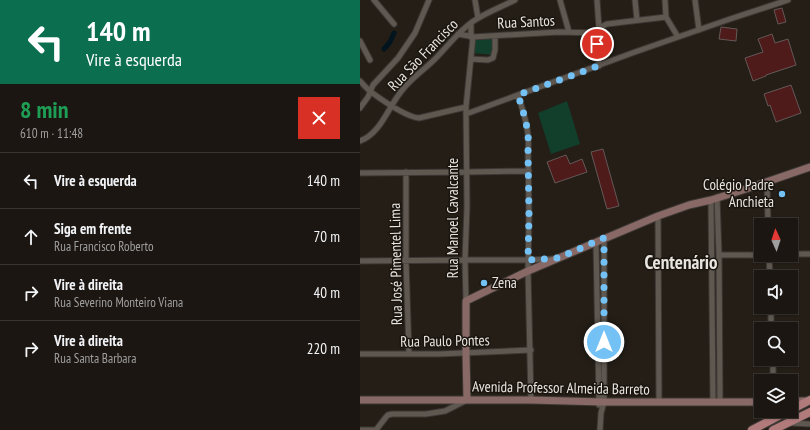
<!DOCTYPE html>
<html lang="pt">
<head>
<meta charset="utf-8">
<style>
  body { margin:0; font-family:"PT Sans Narrow",sans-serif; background:#28231f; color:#f1f3f6; height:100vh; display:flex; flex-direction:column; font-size:15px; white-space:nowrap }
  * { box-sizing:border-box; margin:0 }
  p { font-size:13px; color:#a09f9f }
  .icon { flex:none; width:22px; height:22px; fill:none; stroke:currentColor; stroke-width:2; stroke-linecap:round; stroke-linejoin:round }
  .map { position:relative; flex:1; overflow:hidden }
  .side { display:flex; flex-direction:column; background:#1b1611; width:360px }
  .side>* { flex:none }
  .hud { background:#0b6e4f; color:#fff; overflow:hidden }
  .needle { width:26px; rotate:357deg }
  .fabs { position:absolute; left:394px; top:218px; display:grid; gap:8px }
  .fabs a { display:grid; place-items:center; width:44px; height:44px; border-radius:0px; background:#1b1611; box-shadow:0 1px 3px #0004,0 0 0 1px #393531; font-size:20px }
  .pin { position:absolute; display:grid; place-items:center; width:34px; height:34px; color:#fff; margin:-17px; border:2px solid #fff; border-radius:50%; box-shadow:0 1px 4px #0007 }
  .me { position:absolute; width:44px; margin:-22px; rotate:0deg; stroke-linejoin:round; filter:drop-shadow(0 0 3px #0008) }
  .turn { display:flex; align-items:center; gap:14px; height:84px; padding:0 20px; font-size:18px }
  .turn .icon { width:52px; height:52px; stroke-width:2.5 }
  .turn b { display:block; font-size:28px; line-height:34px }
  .round { display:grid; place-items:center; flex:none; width:42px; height:42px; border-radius:0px; background:#28231f }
  .head { display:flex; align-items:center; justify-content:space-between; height:68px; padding:0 20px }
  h1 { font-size:24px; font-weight:600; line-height:30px; color:#1e9e55 }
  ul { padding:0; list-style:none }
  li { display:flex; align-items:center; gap:12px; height:56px; padding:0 20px; border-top:1px solid #393531 }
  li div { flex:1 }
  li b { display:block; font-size:15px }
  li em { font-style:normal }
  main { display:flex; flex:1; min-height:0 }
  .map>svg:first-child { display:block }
</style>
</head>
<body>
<main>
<section class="side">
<div class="hud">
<div class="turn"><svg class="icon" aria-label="left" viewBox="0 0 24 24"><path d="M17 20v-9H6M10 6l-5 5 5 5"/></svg><div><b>140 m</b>Vire à esquerda</div></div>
</div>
<div class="head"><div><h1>8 min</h1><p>610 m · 11:48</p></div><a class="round" style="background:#d93025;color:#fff"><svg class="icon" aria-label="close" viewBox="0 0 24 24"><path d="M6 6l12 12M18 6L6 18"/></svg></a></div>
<ul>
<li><svg class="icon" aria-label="left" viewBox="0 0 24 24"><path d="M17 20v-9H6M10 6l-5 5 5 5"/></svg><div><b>Vire à esquerda</b></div><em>140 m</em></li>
<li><svg class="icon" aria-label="ahead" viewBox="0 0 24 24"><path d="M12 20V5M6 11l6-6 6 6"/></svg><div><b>Siga em frente</b><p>Rua Francisco Roberto</p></div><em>70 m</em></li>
<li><svg class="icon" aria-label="right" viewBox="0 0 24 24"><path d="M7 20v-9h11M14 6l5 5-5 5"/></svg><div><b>Vire à direita</b><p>Rua Severino Monteiro Viana</p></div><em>40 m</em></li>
<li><svg class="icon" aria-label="right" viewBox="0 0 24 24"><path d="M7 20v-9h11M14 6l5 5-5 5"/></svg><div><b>Vire à direita</b><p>Rua Santa Barbara</p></div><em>220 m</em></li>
</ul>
</section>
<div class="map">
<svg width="450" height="430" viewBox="0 0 450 430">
  <rect width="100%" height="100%" fill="#241e17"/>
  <path fill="#113f2c" d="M115,34L135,36L134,55L112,53Z
    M207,101L220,144L191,154L178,113Z"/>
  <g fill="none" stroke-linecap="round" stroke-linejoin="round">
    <path stroke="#02141d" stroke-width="5" d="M24,49L30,42L34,33"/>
  </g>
  <path fill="#4f1a1a" stroke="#635857" d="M422,8L426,22L418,24L414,10Z
    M361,27L377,29L376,41L359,39Z
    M412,34L415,43L428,39L436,65L406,75V76L393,81L385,58L403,52L398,39Z
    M431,85L441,113L416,122L410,105L408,106L404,94Z
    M243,149L259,206L247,209L231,152Z
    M206,155L210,164L222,159L227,172L195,183L187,162Z"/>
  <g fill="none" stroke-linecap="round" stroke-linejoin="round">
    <g stroke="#3d3834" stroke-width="7">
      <path id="street" d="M14,0L34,24
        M115,0L118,18
        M200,0L209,32
        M237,0L239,28L236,33L239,66
        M275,0L277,20
        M305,0L306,17L318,37
        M335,0L339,30
        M111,23V37
        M239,28L247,24L306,17
        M98,34L109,36L113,37L199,32L236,33
        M0,41L10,60
        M111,59L128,60L133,58L135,50V36
        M0,81C4,85 7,89 11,92C22,100 46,117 59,118L106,107
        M158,95C164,114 170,131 168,151L169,215L168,271L171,400
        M0,108L8,97L13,85L38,58L55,33L69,0
        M106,114L275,52L370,19L428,0
        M0,141C22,133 29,104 44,88C53,77 65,69 75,59C87,47 98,32 112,22C125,13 141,7 155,0
        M46,172V260L49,354
        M0,173L107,172L169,171
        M407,182L408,225
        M357,197L359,255L360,402
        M351,200L353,401
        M298,216L299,402
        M236,242L239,402V405
        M431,254H450
        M359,255H401
        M409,255L410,277
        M0,261L105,260H168L194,259
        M106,301L105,260L107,207L106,107L113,37
        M411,307V329
        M0,354H79L171,350
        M413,381V359
        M431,423L450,424
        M0,430H16L26,417L28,415L32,414H66L85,411L105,401
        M240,430L241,413L244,402V238"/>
    </g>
    <g stroke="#3d3834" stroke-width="9">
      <path id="secondary" d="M0,400H171L244,402H401
        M107,400L106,353V301L168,271L298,216L329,205L351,200L386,189L450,167
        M431,401H448"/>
    </g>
    <g stroke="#3d3834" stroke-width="10">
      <path id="primary" d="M431,410L450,400
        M392,430L428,411
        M413,430L450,412"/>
    </g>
    <use href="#street" stroke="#5f5851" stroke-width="5"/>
    <use href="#secondary" stroke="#886966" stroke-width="7"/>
    <use href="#primary" stroke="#b17b7c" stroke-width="8"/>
  </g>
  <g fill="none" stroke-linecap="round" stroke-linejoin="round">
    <path stroke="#73c1f5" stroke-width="7" stroke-dasharray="0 12.6" d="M237,44L238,66L158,95C164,114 170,132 168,151L169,215L168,260L198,258L244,238V342"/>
  </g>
  <g fill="#73c1f5" stroke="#1a150e" stroke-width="1.5">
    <circle cx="422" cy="194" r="4"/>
    <circle cx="124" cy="283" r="4"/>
  </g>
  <g text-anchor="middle" stroke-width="3" stroke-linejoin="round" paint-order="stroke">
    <g font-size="15" fill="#e8e4df" stroke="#1a150e">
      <text transform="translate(166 22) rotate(-3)" y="5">Rua Santos</text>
      <text transform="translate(63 55) rotate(-46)" y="5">Rua São Francisco</text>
      <text transform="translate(93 218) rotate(-90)" y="5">Rua Manoel Cavalcante</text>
      <text transform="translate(36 264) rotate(-91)" y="5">Rua José Pimentel Lima</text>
      <text transform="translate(85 341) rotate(-1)" y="5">Rua Paulo Pontes</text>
      <text transform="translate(201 388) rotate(1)" y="5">Avenida Professor Almeida Barreto</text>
    </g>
    <g font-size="15" fill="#e8e4df" stroke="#1a150e" text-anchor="end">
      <text x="414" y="190">Colégio Padre<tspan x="414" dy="17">Anchieta</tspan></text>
      <text x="132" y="288" text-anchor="start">Zena</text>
    </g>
    <g font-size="19" font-weight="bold" fill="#e8e4df" stroke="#1a150e">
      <text x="321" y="269">Centenário</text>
    </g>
  </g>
</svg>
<div class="fabs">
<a><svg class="needle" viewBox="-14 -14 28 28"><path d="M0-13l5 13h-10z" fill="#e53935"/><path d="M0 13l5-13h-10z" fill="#a09f9f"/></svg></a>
<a><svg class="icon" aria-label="sound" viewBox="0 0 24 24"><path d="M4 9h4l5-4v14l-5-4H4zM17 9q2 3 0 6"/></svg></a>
<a><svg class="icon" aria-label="search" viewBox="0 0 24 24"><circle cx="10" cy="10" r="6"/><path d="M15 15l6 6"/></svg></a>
<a><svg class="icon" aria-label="layers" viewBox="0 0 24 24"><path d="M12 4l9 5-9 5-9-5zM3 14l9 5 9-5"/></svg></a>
</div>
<div class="pin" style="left:237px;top:44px;background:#d93025"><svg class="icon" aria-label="arrive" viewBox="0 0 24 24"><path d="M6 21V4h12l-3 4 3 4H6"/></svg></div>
<svg class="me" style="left:244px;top:342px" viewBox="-20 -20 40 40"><circle r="17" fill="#73c1f5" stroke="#fff" stroke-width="3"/><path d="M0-11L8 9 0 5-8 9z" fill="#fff"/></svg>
</div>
</main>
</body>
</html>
